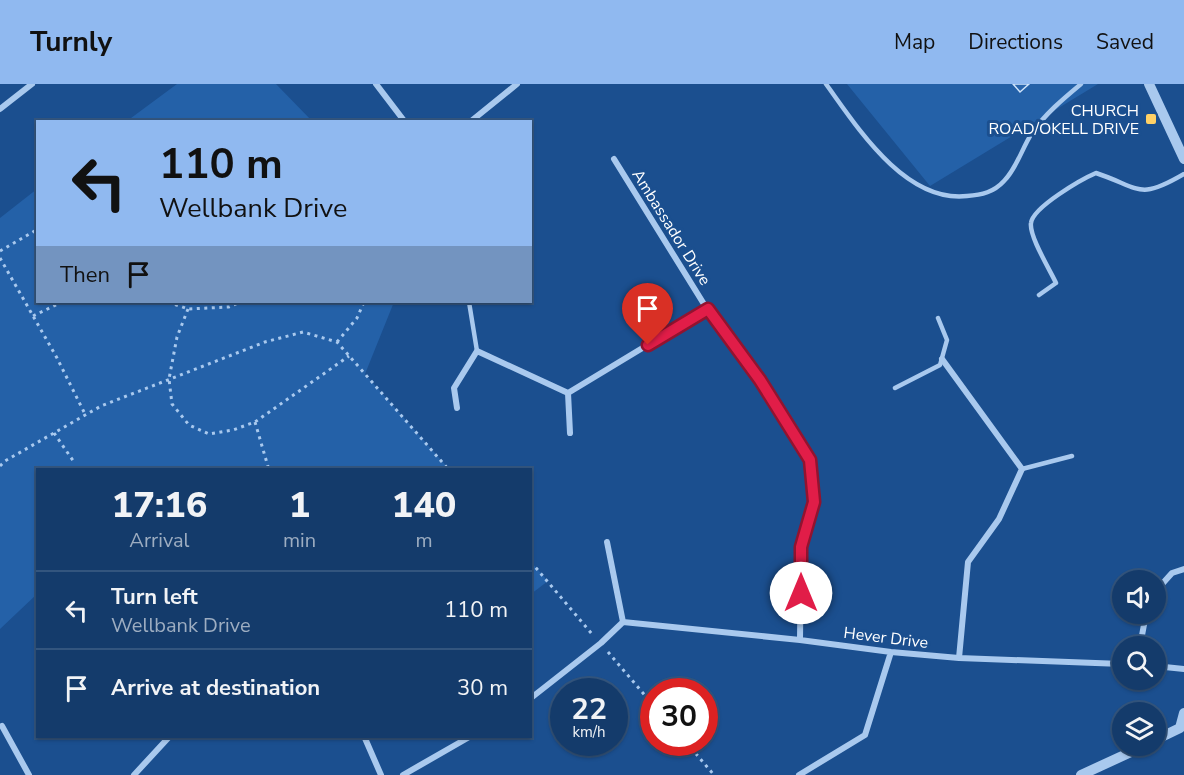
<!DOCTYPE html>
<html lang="en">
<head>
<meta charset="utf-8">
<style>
  body { margin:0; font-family:"Nunito Sans",sans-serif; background:#1d4271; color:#f1f3f6; height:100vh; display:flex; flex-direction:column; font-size:22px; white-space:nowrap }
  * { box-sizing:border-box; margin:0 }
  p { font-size:20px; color:#9dadc1 }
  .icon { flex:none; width:33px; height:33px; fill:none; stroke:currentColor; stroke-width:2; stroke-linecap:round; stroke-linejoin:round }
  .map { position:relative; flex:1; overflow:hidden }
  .side { position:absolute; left:36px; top:384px; width:496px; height:270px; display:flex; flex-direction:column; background:#143b6b; border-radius:0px; box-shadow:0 2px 4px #0004,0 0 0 2px #33557e }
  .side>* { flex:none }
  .guide { position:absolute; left:36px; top:36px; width:496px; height:183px; border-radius:0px; box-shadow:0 2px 4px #0004,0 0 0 2px #33557e; background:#90b9f0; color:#111; overflow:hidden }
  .controls { position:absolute; left:1112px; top:486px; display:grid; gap:12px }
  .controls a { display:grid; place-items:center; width:54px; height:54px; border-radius:50%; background:#143b6b; box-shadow:0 2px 4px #0004,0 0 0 2px #33557e; font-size:30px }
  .speed { position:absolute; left:550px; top:594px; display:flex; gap:12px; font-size:30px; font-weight:700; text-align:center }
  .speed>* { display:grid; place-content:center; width:78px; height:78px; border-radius:50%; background:#143b6b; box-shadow:0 2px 4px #0004,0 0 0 2px #33557e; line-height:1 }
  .speed small { font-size:15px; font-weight:400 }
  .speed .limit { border:9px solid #d22; background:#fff; color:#111 }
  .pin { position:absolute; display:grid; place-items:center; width:51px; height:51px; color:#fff; margin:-62px -26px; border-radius:50% 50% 50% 0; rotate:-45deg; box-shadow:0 0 6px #0007 }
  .pin .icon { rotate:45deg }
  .me { position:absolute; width:66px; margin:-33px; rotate:0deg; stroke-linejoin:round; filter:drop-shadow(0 0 4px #0008) }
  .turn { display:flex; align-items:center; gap:21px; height:126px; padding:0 24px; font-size:27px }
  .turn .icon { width:78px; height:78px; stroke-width:2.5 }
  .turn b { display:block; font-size:42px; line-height:51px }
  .then { display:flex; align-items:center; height:57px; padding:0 24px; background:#0003; gap:12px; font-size:22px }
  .eta { display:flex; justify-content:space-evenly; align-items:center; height:102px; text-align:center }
  .eta b { font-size:36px; font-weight:800; line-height:42px }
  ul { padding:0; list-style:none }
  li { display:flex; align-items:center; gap:18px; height:78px; padding:0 24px; border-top:2px solid #33557e }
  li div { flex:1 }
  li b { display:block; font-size:22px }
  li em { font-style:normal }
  header { display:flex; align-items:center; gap:36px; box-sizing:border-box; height:84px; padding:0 30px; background:#90b9f0; color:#111 }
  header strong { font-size:28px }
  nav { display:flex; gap:33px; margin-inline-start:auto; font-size:21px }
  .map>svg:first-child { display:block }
</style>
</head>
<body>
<header>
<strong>Turnly</strong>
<nav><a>Map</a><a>Directions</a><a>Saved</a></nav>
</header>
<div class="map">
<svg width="1184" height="691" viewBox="0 0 1184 691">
  <rect width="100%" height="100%" fill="#1b4f8f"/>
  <path fill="#2461a8" d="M177,0H276L312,37H127Z
    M847,0H1098L930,102Z
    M37,105L38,218H394L365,290L449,385L38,386L37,510L0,545V134Z
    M531,478L548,497L531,510Z"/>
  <path fill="#2a66ad" stroke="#cfe3fa" stroke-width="1.5" d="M1013,0H1029L1020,8Z"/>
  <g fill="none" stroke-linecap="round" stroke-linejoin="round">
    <path stroke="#a9c9ee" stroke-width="3" stroke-dasharray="3 4.5" stroke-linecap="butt" d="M0,167L38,145
      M0,174L57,274L85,330
      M168,218L188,225L229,223L240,218
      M188,225L177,253L169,295L172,320L189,341L209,350L233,346L255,338L349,272
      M33,232L62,218
      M337,258L357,234L364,218
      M255,338L269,386
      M54,349L74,378
      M0,382L5,377L101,322L265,258L303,248L337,258L449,386
      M531,478L592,550
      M608,568L654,622
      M686,658L714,691"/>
    <path stroke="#a9c9ee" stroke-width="4.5" d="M826,0C857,43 905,119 967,112C982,111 994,108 1004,97C1017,84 1022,64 1032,49C1045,30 1063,15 1081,0
      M1039,211L1056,199C1050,186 1029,152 1031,139C1033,123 1082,95 1096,89C1141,104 1138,117 1184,90
      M469,218L477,267
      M895,304L940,281L947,256L938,234
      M1022,385L1072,372"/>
    <path stroke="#a9c9ee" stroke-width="6" d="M376,0L405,38
      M0,25L32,0
      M470,38L517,0
      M614,75L707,225L760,296L810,376L814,418L801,463L800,556
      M942,275L1022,385L999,435L968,478L959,574
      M568,309L570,349
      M457,324L454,304L477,267L568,309L707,225
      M607,458L623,538
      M1155,508L1172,489L1184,485
      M1140,562L1146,530
      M1155,582L1184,585
      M531,614L601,559L623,538L800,556L891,568L959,574L1122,580
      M2,642L29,691
      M364,652L381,691
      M134,691L170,652
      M403,691L471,652
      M799,691L865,651L891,568"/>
    <path stroke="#a9c9ee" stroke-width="10" d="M1149,0L1184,75
      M1155,656L1180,644L1184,629
      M1081,691L1144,662"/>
  </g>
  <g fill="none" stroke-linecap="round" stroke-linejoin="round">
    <g stroke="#92132f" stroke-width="15">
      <path id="route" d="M648,261L708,225L760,296L810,376L814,418L801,463V509"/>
    </g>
    <use href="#route" stroke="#e11d48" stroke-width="10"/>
  </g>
  <rect fill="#ffd166" stroke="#1b4f8f" stroke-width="2" x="1145" y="29" width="12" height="12" rx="3"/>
  <g text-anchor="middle" stroke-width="6" stroke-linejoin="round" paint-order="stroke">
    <g font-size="16" fill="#fff" stroke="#1b4f8f" text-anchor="end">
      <text x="1139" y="32">CHURCH<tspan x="1139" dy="18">ROAD/OKELL DRIVE</tspan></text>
    </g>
    <g font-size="16" fill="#fff" stroke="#1b4f8f">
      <text transform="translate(672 143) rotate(58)" y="6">Ambassador Drive</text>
      <text transform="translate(886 553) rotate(7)" y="6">Hever Drive</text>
    </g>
  </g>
</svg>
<div class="controls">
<a><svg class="icon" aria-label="sound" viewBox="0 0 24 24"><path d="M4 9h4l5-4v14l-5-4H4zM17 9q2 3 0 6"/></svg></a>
<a><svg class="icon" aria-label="search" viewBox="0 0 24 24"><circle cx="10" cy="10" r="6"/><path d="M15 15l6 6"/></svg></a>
<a><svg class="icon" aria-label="layers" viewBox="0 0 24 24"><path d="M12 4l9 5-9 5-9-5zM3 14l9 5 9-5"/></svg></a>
</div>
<div class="speed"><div>22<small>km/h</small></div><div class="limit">30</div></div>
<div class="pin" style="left:648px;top:261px;background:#d93025"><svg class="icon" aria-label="arrive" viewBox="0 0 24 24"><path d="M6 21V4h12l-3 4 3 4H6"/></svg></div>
<svg class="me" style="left:801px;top:509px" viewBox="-20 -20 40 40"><circle r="19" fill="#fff"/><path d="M0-13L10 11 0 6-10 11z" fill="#e11d48"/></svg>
<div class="guide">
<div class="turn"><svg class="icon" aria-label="left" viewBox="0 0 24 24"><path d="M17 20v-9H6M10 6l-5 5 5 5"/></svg><div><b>110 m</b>Wellbank Drive</div></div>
<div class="then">Then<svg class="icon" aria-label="arrive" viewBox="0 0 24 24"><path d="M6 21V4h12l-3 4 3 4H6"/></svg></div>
</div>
<section class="side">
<div class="eta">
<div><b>17:16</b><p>Arrival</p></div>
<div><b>1</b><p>min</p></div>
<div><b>140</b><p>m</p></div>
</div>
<ul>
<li><svg class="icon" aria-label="left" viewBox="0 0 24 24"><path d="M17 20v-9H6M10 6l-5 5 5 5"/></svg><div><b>Turn left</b><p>Wellbank Drive</p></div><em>110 m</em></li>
<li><svg class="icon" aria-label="arrive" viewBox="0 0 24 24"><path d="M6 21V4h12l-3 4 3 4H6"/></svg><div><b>Arrive at destination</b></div><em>30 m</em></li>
</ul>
</section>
</div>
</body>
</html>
